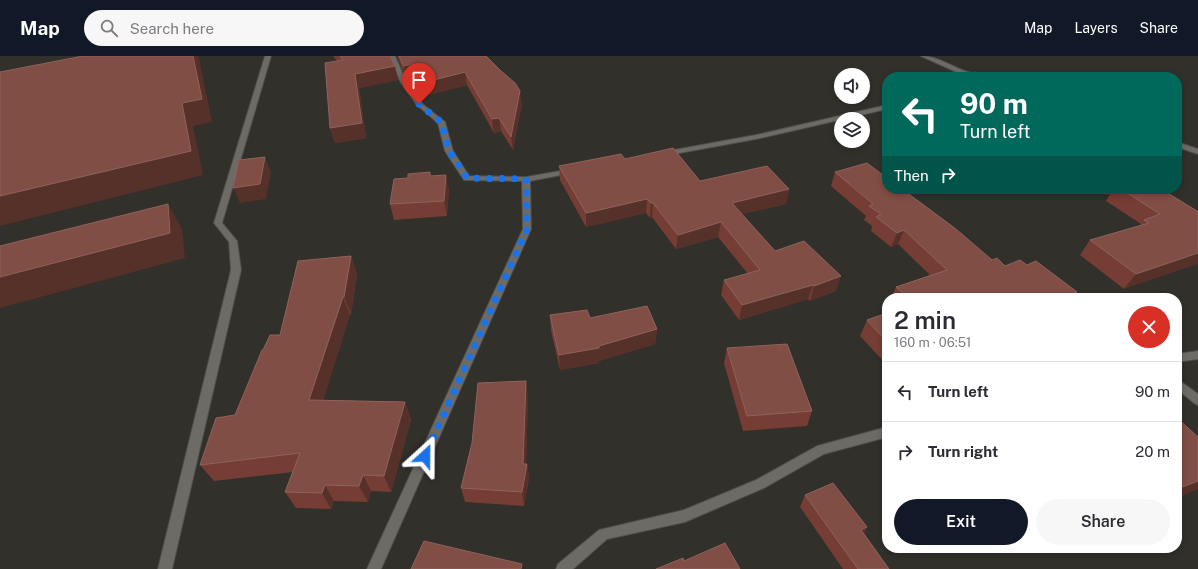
<!DOCTYPE html>
<html lang="en">
<head>
<meta charset="utf-8">
<style>
  body { margin:0; font-family:"Public Sans",sans-serif; background:#f7f7f7; color:#2b2b33; height:100vh; display:flex; flex-direction:column; font-size:15px; white-space:nowrap }
  * { box-sizing:border-box; margin:0 }
  p { font-size:13px; color:#7c7c81 }
  .icon { flex:none; width:22px; height:22px; fill:none; stroke:currentColor; stroke-width:2; stroke-linecap:round; stroke-linejoin:round }
  .map { position:relative; flex:1; overflow:hidden }
  .drawer { position:absolute; left:882px; top:237px; width:300px; height:260px; display:flex; flex-direction:column; background:#fff; border-radius:16px; box-shadow:0 2px 6px #0003 }
  .drawer>* { flex:none }
  .guide { position:absolute; left:882px; top:16px; width:300px; height:122px; border-radius:16px; box-shadow:0 2px 6px #0003; background:#00695c; color:#fff; overflow:hidden }
  .fabs { position:absolute; left:834px; top:12px; display:grid; gap:8px }
  .fabs a { display:grid; place-items:center; width:36px; height:36px; border-radius:50%; background:#fff; box-shadow:0 2px 6px #0003; font-size:20px }
  .pin { position:absolute; display:grid; place-items:center; width:34px; height:34px; color:#fff; margin:-41px -17px; border-radius:50% 50% 50% 0; rotate:-45deg; box-shadow:0 0 4px #0007 }
  .pin .icon { rotate:45deg }
  .me { position:absolute; width:44px; margin:-22px; rotate:24deg; stroke-linejoin:round; filter:drop-shadow(0 0 3px #0008) }
  .turn { display:flex; align-items:center; gap:14px; height:84px; padding:0 12px; font-size:18px }
  .turn .icon { width:52px; height:52px; stroke-width:2.5 }
  .turn b { display:block; font-size:28px; line-height:34px }
  .then { display:flex; align-items:center; height:38px; padding:0 12px; background:#0003; gap:8px; font-size:15px }
  .round { display:grid; place-items:center; flex:none; width:42px; height:42px; border-radius:21px; background:#f7f7f7 }
  .summary { display:flex; align-items:center; justify-content:space-between; height:68px; padding:0 12px }
  h1 { font-size:24px; font-weight:600; line-height:30px }
  .action { display:flex; gap:8px; margin-top:auto; padding:8px 12px }
  .action a { flex:1; height:46px; border-radius:24px; background:#111827; color:#fff; font-size:16px; font-weight:600; line-height:46px; text-align:center }
  .action a+a { background:#f7f7f7; color:#2b2b33 }
  ul { padding:0; list-style:none }
  li { display:flex; align-items:center; gap:12px; height:60px; padding:0 12px; border-top:1px solid #e1e1e2 }
  li div { flex:1 }
  li b { display:block; font-size:15px }
  li em { font-style:normal }
  header { display:flex; align-items:center; gap:24px; box-sizing:border-box; height:56px; padding:0 20px; background:#111827; color:#fff }
  header strong { font-size:19px }
  nav { display:flex; gap:22px; margin-inline-start:auto; font-size:14px }
  .search { width:280px; height:36px; background:#f7f7f7; display:flex; align-items:center; gap:10px; box-sizing:border-box; padding:0 14px; border-radius:22px; color:#7c7c81; font-size:15px }
  .map>svg:first-child { display:block }
</style>
</head>
<body>
<header>
<strong>Map</strong>
<div class="search"><svg class="icon" aria-label="search" viewBox="0 0 24 24"><circle cx="10" cy="10" r="6"/><path d="M15 15l6 6"/></svg>Search here</div>
<nav><a>Map</a><a>Layers</a><a>Share</a></nav>
</header>
<div class="map">
<svg width="1198" height="513" viewBox="0 0 1198 513">
  <rect width="100%" height="100%" fill="#31302b"/>
  <g fill="none" stroke-linecap="round" stroke-linejoin="round">
    <g stroke="#4e4d49" stroke-width="2">
      <path id="street" d="M265,0H271L222,167L237,185L241,214L172,513H158L231,214L229,186L214,167Z
        M389,0H395L407,27L421,47L445,66L453,95L469,120L526,121L572,113L576,115L572,117L530,125L531,173L381,513H367L523,173L522,125L464,124L445,95L438,67L417,49L401,27Z
        M921,0C938,0 952,11 968,16C976,19 986,16 992,21H960L963,19Z
        M887,49V53L756,83L663,100L659,98L663,96L756,79Z
        M1177,86L1198,93V98L1177,91Z
        M1198,295V303L1177,306V298Z
        M1177,323L1198,338V349L1194,347L1177,333Z
        M887,371V381L824,398L764,432L685,466L607,483L573,513H556L558,508L599,474L684,454L756,424L817,390Z"/>
    </g>
    <use href="#street" fill="#6d6b66" fill-rule="evenodd"/>
  </g>
  <path fill="#753d33" d="M333,0H390L398,24L359,32L366,82L335,87L330,72L337,5Z
    M397,0H486L522,48L513,94L501,75L494,77L467,29L429,39L415,20L406,22Z
    M625,103L700,125L789,133L786,148L742,158L775,195L836,235L810,245L808,243L739,264L721,239L724,224L748,218L718,181L676,193L652,161L650,162L646,157L586,171L560,124L559,110Z
    M430,116L431,120L449,133L447,160L394,164L390,148L408,122Z
    M835,116L992,204L1005,210L1027,209L1077,236L1073,242H891L896,231L930,219L898,188L891,191L871,175L872,170L864,164L866,160L831,130Z
    M1113,133H1161L1197,155L1124,233L1080,199L1090,184L1139,170L1141,168L1106,145Z
    M351,200L357,218L351,258L350,259L323,344L405,346L411,364L391,436L371,435L368,446L334,445L331,453L296,452L285,436L293,416L214,425L200,409L235,359L263,294L280,279Z
    M887,257V309L860,280L867,264Z
    M550,259L590,262L657,273L655,288L599,305V307L560,314L551,275Z
    M727,292L812,355L807,370L743,375L724,307Z
    M528,340L526,408H527L529,422L524,450L465,446L461,432Z
    M805,439L867,471L864,477L889,513H843L800,451Z"/>
  <path fill="#563129" d="M193,0H198L199,2L212,66L193,70L203,119L0,170V140Z
    M412,8L415,20L406,22L404,10Z
    M395,10L398,24L359,32L366,82L335,87L330,72L355,18Z
    M465,16L467,29L429,39L426,26Z
    M520,35L522,48L513,94L511,81Z
    M499,62L501,75L494,77L492,63Z
    M265,101L271,116L266,143L240,147L233,132Z
    M446,119L449,133L447,160L444,145Z
    M789,133L786,148L729,161L732,147Z
    M647,143L646,157L586,171V157Z
    M651,147H653L652,161L650,162Z
    M168,148L182,173L185,202L0,252V221Z
    M721,166L718,181L676,193L678,179Z
    M904,174L898,188L891,191L897,177Z
    M1198,197V208L1124,233L1136,218Z
    M351,200L357,218L351,258L344,241Z
    M841,220L836,235L810,245L814,230Z
    M813,229L808,243L739,264L742,249Z
    M1077,236L1073,242H1056Z
    M994,238L992,242H984Z
    M343,241L350,259L318,361L309,344Z
    M657,273L655,288L599,305V307L560,314L559,299L599,290Z
    M526,325L528,340L526,414L527,408L529,422L524,450L522,436Z
    M405,346L411,364L391,436L384,420Z
    M363,419L371,435L368,446L359,430Z
    M1198,425V433L1177,442V433Z
    M325,429L334,445L331,453L322,437Z
    M867,471L860,482L861,474Z"/>
  <path fill="#804e44" stroke="#8e635b" d="M83,0H193L202,43L182,47L191,95L0,140V16Z
    M340,0H390L395,10L355,18L362,67L330,72L325,7L343,4Z
    M399,0H486L501,15L515,27L520,35L511,81L499,62L492,63L465,16L426,26L412,8L404,10Z
    M975,16L984,21H960Z
    M673,92L700,125L767,110L789,133L732,147L775,195L804,185L841,220L814,230L813,229L742,249L724,224L760,214L721,166L678,179L653,147H651L647,143L586,157L559,110L621,98L625,103Z
    M265,101L260,128L233,132L239,104Z
    M867,107L887,122V133H902L956,173L992,204L997,202L1005,210L1020,204L1027,209L1036,205L1077,236L1056,242H998L994,238L984,242H908L896,231L947,214L904,174L897,177L876,161L881,158L869,150L873,148L835,116Z
    M430,116V120L446,119L444,145L390,148L394,123L408,122V118Z
    M1121,133H1161L1197,155H1198V197L1136,218L1090,184L1149,167L1144,164L1160,158Z
    M168,148L170,177L0,221V190Z
    M351,200L344,241H343L309,344L405,346L384,420L363,419L359,430L325,429L322,437L285,436L300,397L200,409L216,362L235,359L262,294H263L270,279H280L298,205Z
    M647,250L657,273L599,290V292L559,299L550,259L587,254L590,262Z
    M887,257V286L867,264Z
    M787,288L812,355L747,360L727,292Z
    M526,325L523,408H527L522,436L461,432L472,387L478,327Z
    M1177,362L1198,381V425L1177,433Z
    M833,427L867,471L861,474L889,513H858L805,439Z
    M424,485L522,508L521,513H411Z
    M725,487L740,513H656L683,502L684,505Z"/>
  <g fill="none" stroke-linecap="round" stroke-linejoin="round">
    <path stroke="#1a73e8" stroke-width="7" stroke-dasharray="0 12.6" d="M419,48L441,66L449,95L467,122L526,123L527,173L425,400"/>
  </g>
</svg>
<div class="fabs">
<a><svg class="icon" aria-label="sound" viewBox="0 0 24 24"><path d="M4 9h4l5-4v14l-5-4H4zM17 9q2 3 0 6"/></svg></a>
<a><svg class="icon" aria-label="layers" viewBox="0 0 24 24"><path d="M12 4l9 5-9 5-9-5zM3 14l9 5 9-5"/></svg></a>
</div>
<div class="pin" style="left:419px;top:48px;background:#d93025"><svg class="icon" aria-label="arrive" viewBox="0 0 24 24"><path d="M6 21V4h12l-3 4 3 4H6"/></svg></div>
<svg class="me" style="left:425px;top:400px" viewBox="-20 -20 40 40"><path d="M0-17L14 15 0 8-14 15z" fill="#1a73e8" stroke="#fff" stroke-width="4"/></svg>
<div class="guide">
<div class="turn"><svg class="icon" aria-label="left" viewBox="0 0 24 24"><path d="M17 20v-9H6M10 6l-5 5 5 5"/></svg><div><b>90 m</b>Turn left</div></div>
<div class="then">Then<svg class="icon" aria-label="right" viewBox="0 0 24 24"><path d="M7 20v-9h11M14 6l5 5-5 5"/></svg></div>
</div>
<section class="drawer">
<div class="summary"><div><h1>2 min</h1><p>160 m · 06:51</p></div><a class="round" style="background:#d93025;color:#fff"><svg class="icon" aria-label="close" viewBox="0 0 24 24"><path d="M6 6l12 12M18 6L6 18"/></svg></a></div>
<ul>
<li><svg class="icon" aria-label="left" viewBox="0 0 24 24"><path d="M17 20v-9H6M10 6l-5 5 5 5"/></svg><div><b>Turn left</b></div><em>90 m</em></li>
<li><svg class="icon" aria-label="right" viewBox="0 0 24 24"><path d="M7 20v-9h11M14 6l5 5-5 5"/></svg><div><b>Turn right</b></div><em>20 m</em></li>
</ul>
<div class="action"><a>Exit</a><a>Share</a></div>
</section>
</div>
</body>
</html>
